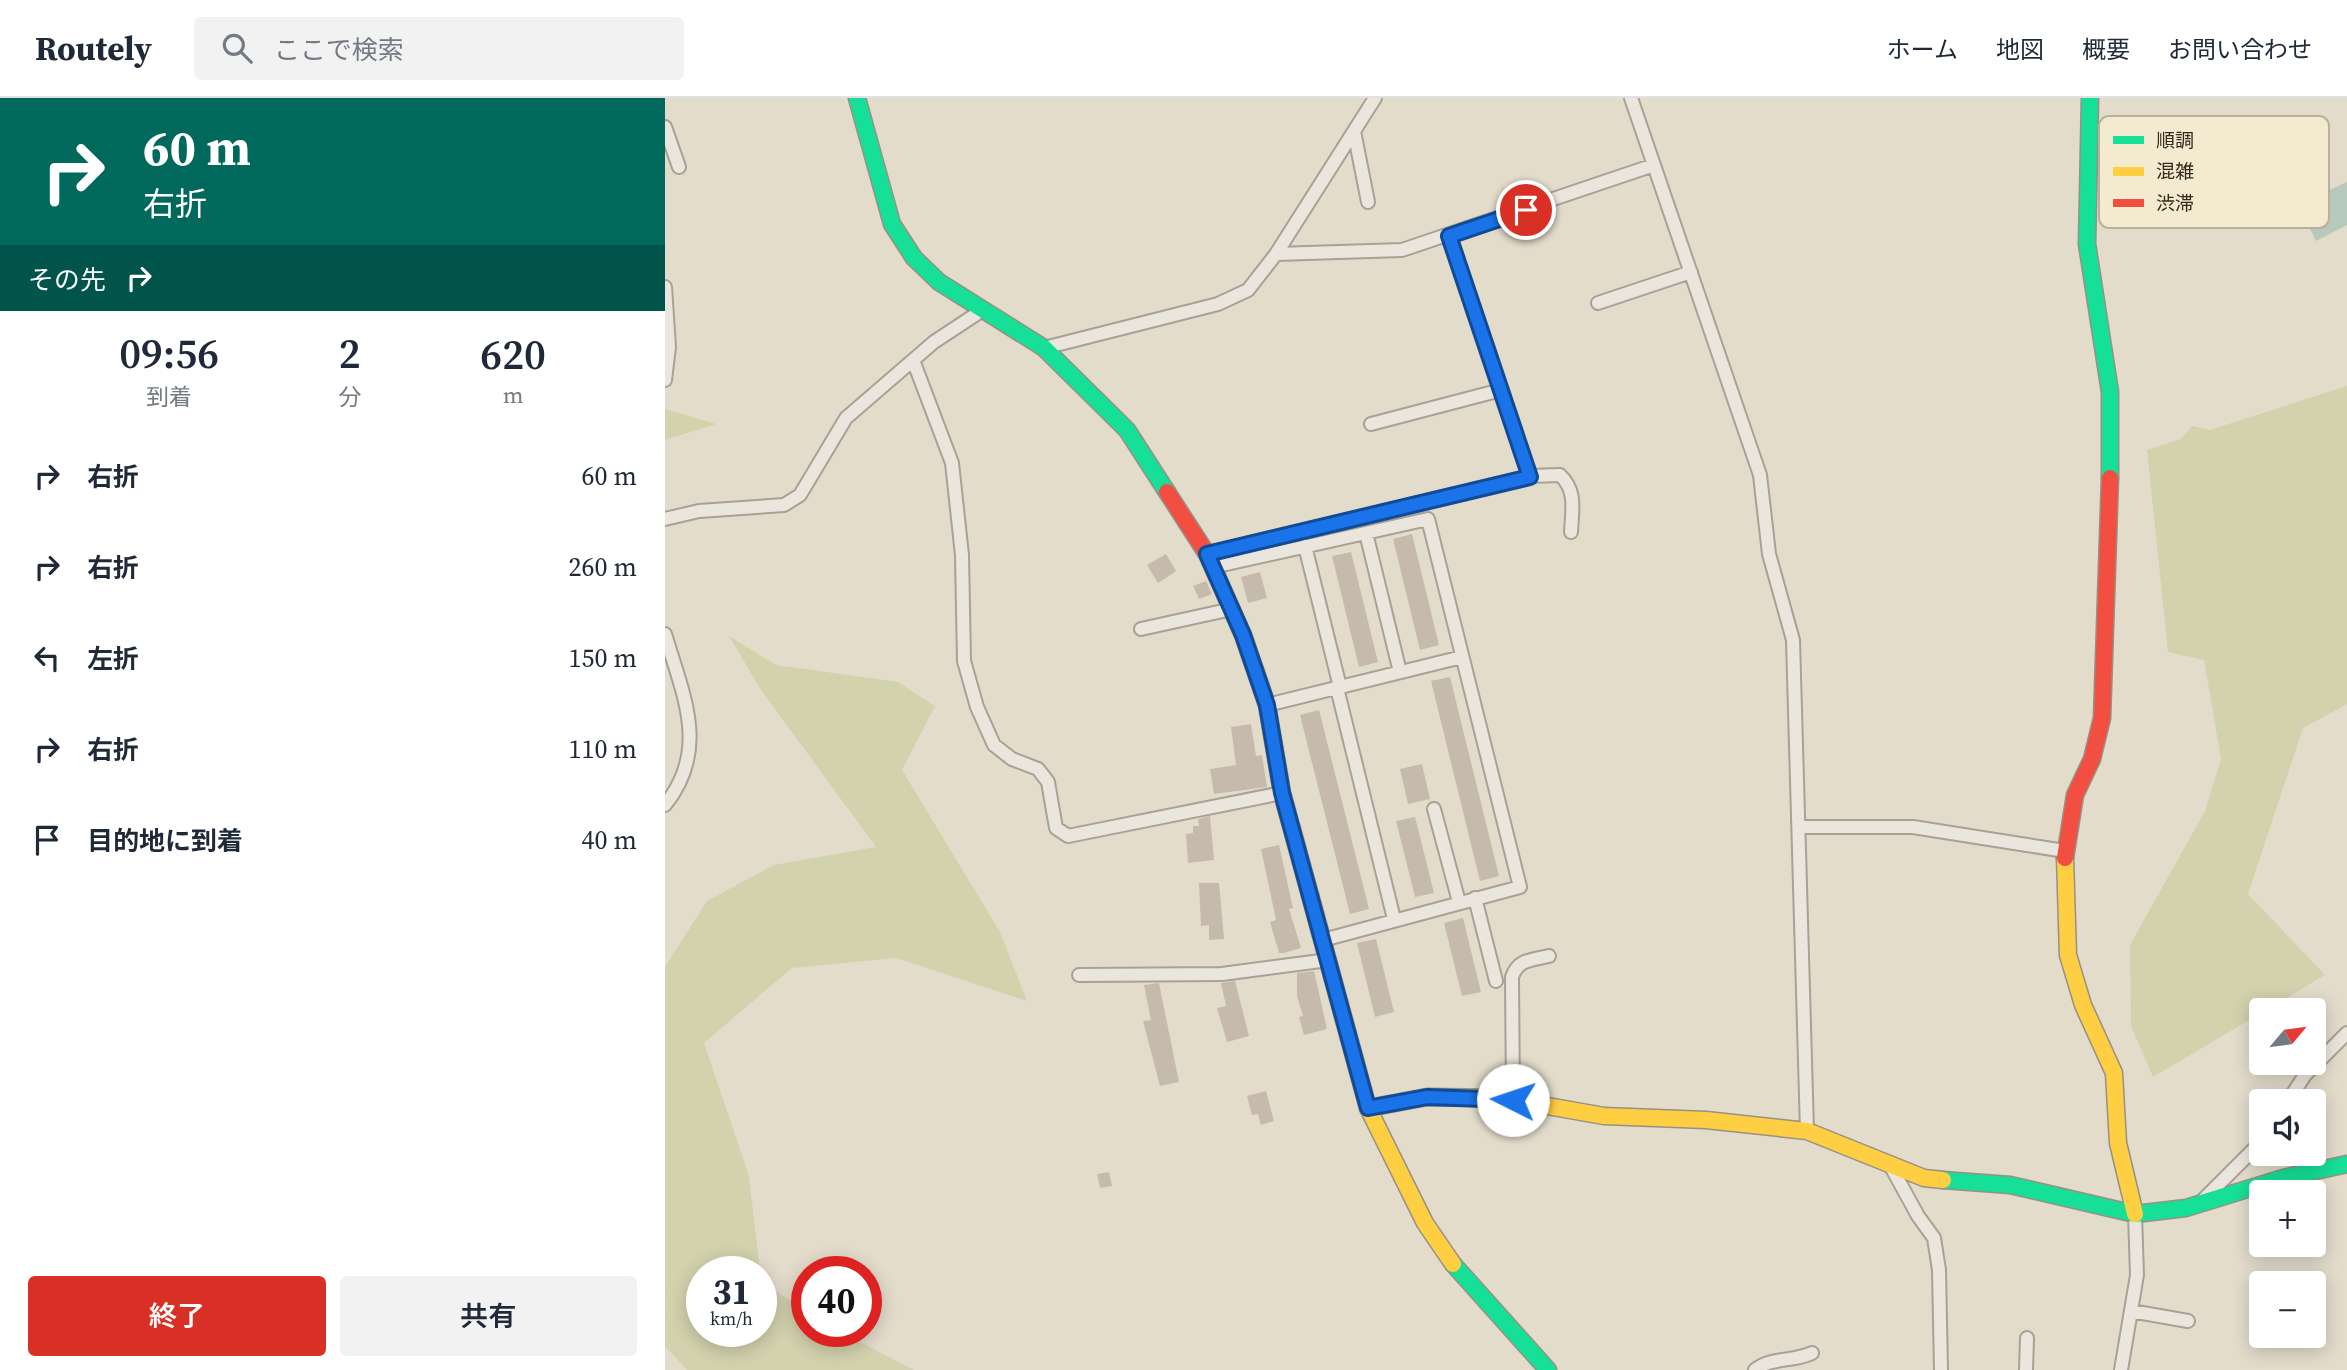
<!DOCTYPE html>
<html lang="ja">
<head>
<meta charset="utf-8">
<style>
  body { margin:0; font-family:"Source Serif 4","Noto Sans JP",serif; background:#f2f2f3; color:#1f2937; height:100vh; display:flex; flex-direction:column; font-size:26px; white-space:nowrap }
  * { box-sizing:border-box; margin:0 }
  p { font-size:23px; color:#747a83 }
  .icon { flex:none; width:38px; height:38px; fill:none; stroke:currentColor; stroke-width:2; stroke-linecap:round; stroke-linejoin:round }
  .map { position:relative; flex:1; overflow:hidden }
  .panel { display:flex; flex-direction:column; background:#fff; width:665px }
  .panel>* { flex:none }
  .guide { background:#00695c; color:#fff; overflow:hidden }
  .needle { width:46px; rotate:61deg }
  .controls { position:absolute; left:1584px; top:900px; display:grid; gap:14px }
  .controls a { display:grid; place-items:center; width:77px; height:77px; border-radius:7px; background:#fff; box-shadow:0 4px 18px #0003; font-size:35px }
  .speed { position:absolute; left:21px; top:1158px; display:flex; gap:14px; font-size:35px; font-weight:700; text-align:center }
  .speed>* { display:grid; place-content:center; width:91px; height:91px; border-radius:50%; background:#fff; box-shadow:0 4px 18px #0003; line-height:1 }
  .speed small { font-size:18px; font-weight:400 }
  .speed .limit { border:10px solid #d22; background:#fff; color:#111 }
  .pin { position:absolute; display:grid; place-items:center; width:60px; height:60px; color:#fff; margin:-30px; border:4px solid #fff; border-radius:50%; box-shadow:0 2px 7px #0007 }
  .me { position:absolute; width:77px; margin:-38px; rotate:274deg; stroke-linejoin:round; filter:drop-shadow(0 0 5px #0008) }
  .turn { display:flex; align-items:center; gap:24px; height:147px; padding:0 28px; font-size:32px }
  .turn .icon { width:91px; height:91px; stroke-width:2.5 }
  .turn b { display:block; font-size:49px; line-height:60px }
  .then { display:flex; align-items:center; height:66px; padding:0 28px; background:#0003; gap:14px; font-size:26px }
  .eta { display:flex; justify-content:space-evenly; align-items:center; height:119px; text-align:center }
  .eta b { font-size:42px; font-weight:600; line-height:49px }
  .cta { display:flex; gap:14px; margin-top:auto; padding:14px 28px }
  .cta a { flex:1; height:80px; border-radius:7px; background:#d93025; color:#fff; font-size:28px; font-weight:600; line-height:80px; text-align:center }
  .cta a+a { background:#f2f2f3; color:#1f2937 }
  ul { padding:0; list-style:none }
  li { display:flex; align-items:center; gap:21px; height:91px; padding:0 28px }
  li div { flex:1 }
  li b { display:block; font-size:26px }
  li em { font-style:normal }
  header { display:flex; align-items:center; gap:42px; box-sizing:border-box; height:98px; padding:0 35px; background:#fff; border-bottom:2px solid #e0e1e3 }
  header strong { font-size:33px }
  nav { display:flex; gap:38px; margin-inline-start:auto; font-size:24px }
  .search { width:490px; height:63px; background:#f2f2f3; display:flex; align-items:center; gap:18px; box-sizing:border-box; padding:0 24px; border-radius:7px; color:#747a83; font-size:26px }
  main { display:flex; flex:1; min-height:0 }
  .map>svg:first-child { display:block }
</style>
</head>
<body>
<header>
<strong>Routely</strong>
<div class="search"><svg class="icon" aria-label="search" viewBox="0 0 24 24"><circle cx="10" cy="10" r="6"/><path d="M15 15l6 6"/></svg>ここで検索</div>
<nav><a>ホーム</a><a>地図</a><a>概要</a><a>お問い合わせ</a></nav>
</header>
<main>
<section class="panel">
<div class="guide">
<div class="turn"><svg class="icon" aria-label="right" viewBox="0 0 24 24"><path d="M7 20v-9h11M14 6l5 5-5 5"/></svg><div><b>60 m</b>右折</div></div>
<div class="then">その先<svg class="icon" aria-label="right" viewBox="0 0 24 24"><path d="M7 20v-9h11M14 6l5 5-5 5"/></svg></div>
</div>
<div class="eta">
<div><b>09:56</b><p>到着</p></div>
<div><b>2</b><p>分</p></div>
<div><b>620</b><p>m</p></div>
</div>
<ul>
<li><svg class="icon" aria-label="right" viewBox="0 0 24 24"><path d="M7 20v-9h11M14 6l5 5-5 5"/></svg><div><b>右折</b></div><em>60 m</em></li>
<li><svg class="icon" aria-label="right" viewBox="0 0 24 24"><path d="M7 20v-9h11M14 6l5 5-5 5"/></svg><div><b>右折</b></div><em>260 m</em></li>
<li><svg class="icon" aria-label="left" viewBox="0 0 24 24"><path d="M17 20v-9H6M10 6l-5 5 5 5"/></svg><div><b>左折</b></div><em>150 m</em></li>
<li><svg class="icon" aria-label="right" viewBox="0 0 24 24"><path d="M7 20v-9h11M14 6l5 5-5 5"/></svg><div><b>右折</b></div><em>110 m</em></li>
<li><svg class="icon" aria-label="arrive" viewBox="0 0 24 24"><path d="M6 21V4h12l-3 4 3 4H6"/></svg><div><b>目的地に到着</b></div><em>40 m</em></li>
</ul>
<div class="cta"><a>終了</a><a>共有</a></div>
</section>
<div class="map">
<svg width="1682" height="1272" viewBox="0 0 1682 1272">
  <rect width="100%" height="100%" fill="#e3dccb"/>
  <path fill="#d2d2ad" d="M1682,288V606L1638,630L1583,796L1660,877L1601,912H1596V915L1488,979L1466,928L1465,847L1540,713L1556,661L1539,562L1503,554L1482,352L1516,341L1527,328L1545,332Z
    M0,311L51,326L0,342Z
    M64,538L111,567L233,584L270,608L237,672L335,834L362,903L231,860L127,870L39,945L84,1078L95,1174H37V1234H96V1184L142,1213V1234H176L249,1272H22L0,1248V869L42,803L109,767L211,749L96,592Z"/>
  <path fill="#b7c8bd" d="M1682,84V127L1651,143L1633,106Z"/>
  <path fill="#c6baac" d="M747,436L774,547L755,552L728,441Z
    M686,454L713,564L694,569L667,458Z
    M501,456L511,473L493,485L482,467Z
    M595,474L602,500L583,505L576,479Z
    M541,483L547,496L534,501L528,488Z
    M785,579L834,778L815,783L766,583Z
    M654,612L704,811L685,816L635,617Z
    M586,626L591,658L597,657L602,689L549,696L545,671L571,667L566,629Z
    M757,666L765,701L743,706L735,671Z
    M545,718L549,762L523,765L521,736L528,735V728H534L533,721Z
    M750,719L769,795L750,799L731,723Z
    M614,747L628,810L624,811L636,850L619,855H614L605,824L611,822L596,751Z
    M534,785H554L559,841L544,842V827L536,828Z
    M798,820L816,894L797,898L779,825Z
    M711,841L729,914L710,919L692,845Z
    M649,873L662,931L639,937L634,919L638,918L632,898V875Z
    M570,883L584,938L562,944L552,910L561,908L556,885Z
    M494,885L514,984L495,988L478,923L486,922L479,887Z
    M601,993L609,1023L596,1027L593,1016L587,1017L582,998Z
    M444,1074L447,1088L435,1090L432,1076Z"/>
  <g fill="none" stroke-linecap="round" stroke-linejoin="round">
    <g stroke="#a8a194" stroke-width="16">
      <path id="street" d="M966,0L1095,377L1104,456L1128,542L1142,1033
        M0,29L14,69
        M689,33L703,104
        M611,156L737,152L989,67
        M0,189L4,249L0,282
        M933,205L1026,174
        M379,250L553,206L583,192L611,156L710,0
        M248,262L287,365L297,457L299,563L312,609L329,647L347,661L373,671L383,684L391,730L403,738L617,695
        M706,326L836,292
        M865,378L895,377C912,393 907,412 906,434
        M0,421L34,413L119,407L135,397L181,320L269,244L316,213
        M701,435L735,574
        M640,448L675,589
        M542,456L865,378L784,138
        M548,469L763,421L855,789L658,842
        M476,531L567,511
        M0,536C18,597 45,651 0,707
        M672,590L729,821
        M602,607L797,559
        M769,711L794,804
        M1136,729H1248L1400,753
        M810,800L831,883
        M414,877L557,876L663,862
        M848,1001L847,879C853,861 867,862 884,858
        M1623,1003L1640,977L1682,935
        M1224,1065L1253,1118L1269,1140L1274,1172L1276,1272
        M1616,1094L1618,1080
        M1537,1103L1596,1044
        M1466,1213L1523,1223
        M1090,1272C1106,1259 1128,1264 1147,1255
        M1361,1272L1362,1240
        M1456,1272L1472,1177L1470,1116"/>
    </g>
    <g stroke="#979084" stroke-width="19">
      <path id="fast" d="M192,0L227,126L249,160L274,184L379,250L462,332L502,394
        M1425,0L1422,146L1445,294V380
        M1278,1082L1345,1087L1470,1116L1521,1110L1618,1080L1682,1066
        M788,1166L883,1272"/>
    </g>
    <g stroke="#979084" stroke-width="19">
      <path id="slow" d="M1400,760L1403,857L1418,907L1449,975L1453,1045L1470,1116
        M645,797L703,1010L760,1125L788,1166
        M703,1010L762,999L837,1000L939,1018L1041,1022L1142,1033L1259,1080L1278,1082"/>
    </g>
    <g stroke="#979084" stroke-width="19">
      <path id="jam" d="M502,394L542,456L578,537L602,607L617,695L645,797
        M1400,760L1410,697L1427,661L1437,620L1445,380"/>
    </g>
    <use href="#street" stroke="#ebe6dd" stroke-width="12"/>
    <use href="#fast" stroke="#16e098" stroke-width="16"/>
    <use href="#slow" stroke="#ffcf43" stroke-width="16"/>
    <use href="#jam" stroke="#f24e42" stroke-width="16"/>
  </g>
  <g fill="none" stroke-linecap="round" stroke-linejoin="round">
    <g stroke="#114b97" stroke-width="18">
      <path id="route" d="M848,1002L762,999L703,1010L617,695L602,607L578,537L542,456L865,379L784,138L861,112"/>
    </g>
    <use href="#route" stroke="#1a73e8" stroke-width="12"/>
  </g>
  <rect x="1434" y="18" width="230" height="112" rx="10" fill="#f4ead0" stroke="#bbb09a" stroke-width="2"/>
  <rect x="1448" y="38" width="31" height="8" fill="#16e098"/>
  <rect x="1448" y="69" width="31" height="9" fill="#ffcf43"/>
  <rect x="1448" y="101" width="31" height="8" fill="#f24e42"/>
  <g font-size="19" fill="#35291d">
    <text x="1491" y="49">順調</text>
    <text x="1491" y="80">混雑</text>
    <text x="1491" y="112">渋滞</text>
  </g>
</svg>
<div class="controls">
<a><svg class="needle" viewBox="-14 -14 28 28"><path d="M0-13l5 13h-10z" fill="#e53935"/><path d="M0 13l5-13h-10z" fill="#747a83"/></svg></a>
<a><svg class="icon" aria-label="sound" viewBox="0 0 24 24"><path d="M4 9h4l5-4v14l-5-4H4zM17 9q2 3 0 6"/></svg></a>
<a>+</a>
<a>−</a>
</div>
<div class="speed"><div>31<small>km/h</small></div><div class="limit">40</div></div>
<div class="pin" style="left:861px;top:112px;background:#d93025"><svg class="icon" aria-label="arrive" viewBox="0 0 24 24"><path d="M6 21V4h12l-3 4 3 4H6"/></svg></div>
<svg class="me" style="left:848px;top:1002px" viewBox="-20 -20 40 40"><circle r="19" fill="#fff"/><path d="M0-13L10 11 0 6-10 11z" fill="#1a73e8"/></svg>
</div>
</main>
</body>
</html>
